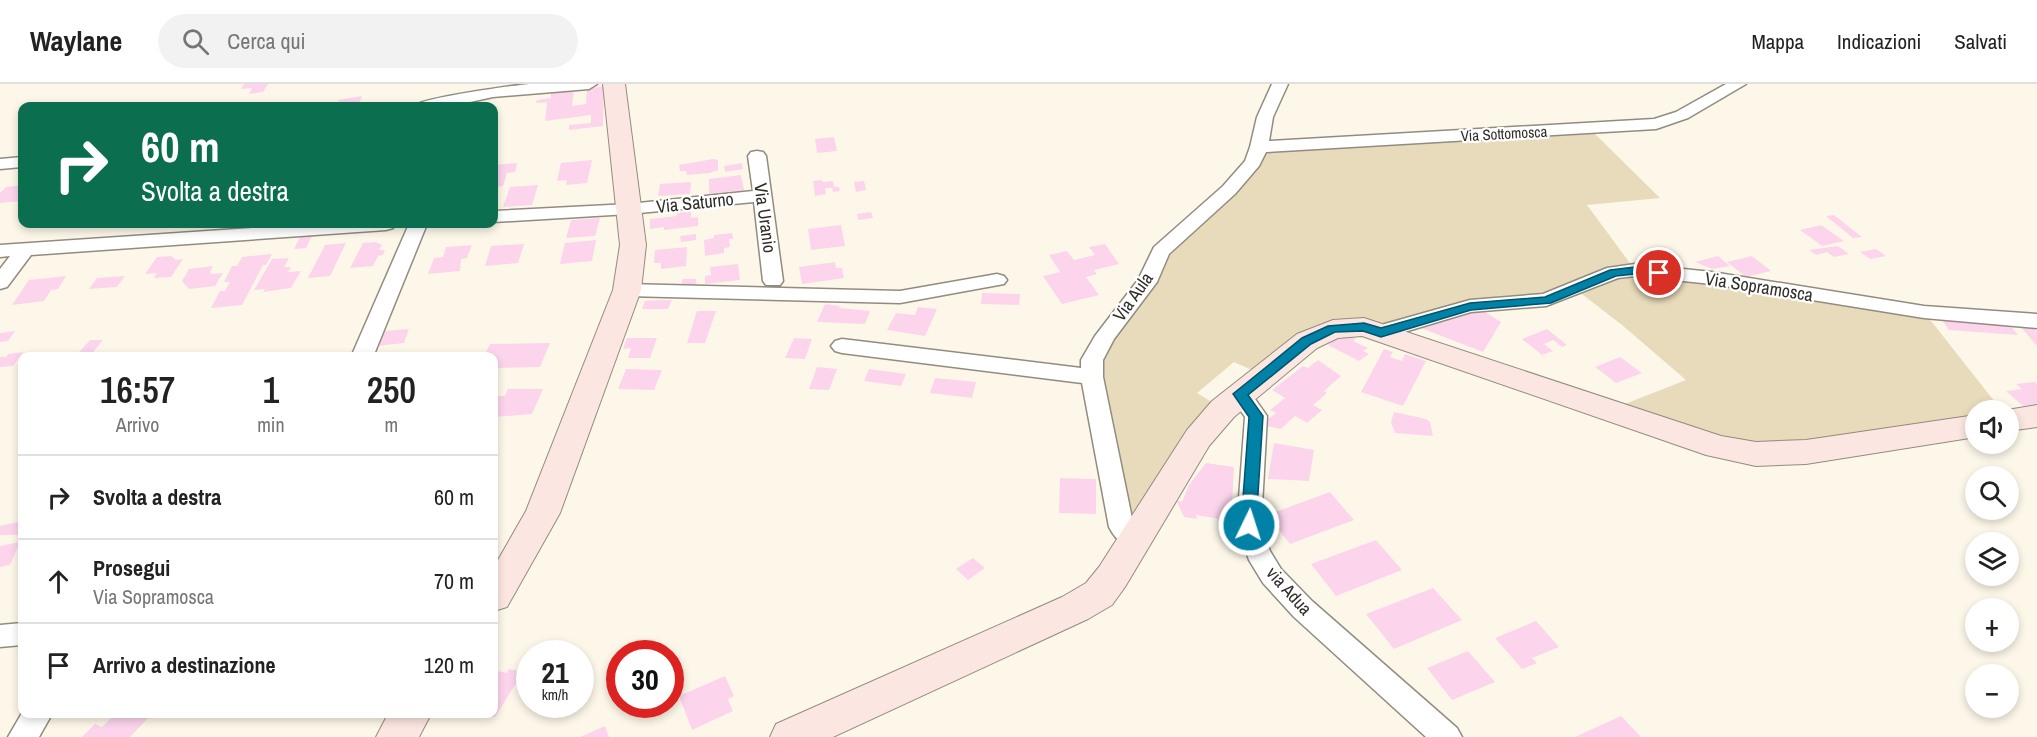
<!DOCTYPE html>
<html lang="it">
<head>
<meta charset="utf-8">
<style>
  body { margin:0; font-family:"Archivo Narrow",sans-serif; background:#f2f2f2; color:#222; height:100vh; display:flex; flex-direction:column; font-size:22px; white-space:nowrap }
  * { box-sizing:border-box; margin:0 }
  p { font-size:20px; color:#767676 }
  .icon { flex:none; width:33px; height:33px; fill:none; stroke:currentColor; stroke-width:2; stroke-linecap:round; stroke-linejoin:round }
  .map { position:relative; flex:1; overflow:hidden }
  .drawer { position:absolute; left:18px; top:268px; width:480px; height:366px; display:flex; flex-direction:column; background:#fff; border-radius:12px; box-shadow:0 3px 9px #0003 }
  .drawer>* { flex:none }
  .guide { position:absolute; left:18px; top:18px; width:480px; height:126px; border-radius:12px; box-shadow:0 3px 9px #0003; background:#0b6e4f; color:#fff; overflow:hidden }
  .tools { position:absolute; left:1965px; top:316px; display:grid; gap:12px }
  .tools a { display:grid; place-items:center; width:54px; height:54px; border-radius:50%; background:#fff; box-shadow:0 3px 9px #0003; font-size:30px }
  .speed { position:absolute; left:516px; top:556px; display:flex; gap:12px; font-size:30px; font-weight:700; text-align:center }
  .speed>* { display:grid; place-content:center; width:78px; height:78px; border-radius:50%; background:#fff; box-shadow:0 3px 9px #0003; line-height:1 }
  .speed small { font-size:15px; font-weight:400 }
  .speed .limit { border:9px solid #d22; background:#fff; color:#111 }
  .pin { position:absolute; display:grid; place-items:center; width:51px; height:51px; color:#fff; margin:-26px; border:3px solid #fff; border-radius:50%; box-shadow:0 2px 6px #0007 }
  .me { position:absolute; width:66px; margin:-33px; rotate:4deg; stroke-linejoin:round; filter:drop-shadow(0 0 4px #0008) }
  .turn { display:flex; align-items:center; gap:21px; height:126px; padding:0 24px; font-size:27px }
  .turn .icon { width:78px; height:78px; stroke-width:2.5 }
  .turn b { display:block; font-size:42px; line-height:51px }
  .eta { display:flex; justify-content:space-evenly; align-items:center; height:102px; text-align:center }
  .eta b { font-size:36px; font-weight:600; line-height:42px }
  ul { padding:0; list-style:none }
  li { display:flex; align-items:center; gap:18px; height:84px; padding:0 24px; border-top:2px solid #e0e0e0 }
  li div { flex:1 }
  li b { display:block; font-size:22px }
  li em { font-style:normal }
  header { display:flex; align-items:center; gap:36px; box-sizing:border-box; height:84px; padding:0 30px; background:#fff; border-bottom:2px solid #e0e0e0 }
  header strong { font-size:28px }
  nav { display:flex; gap:33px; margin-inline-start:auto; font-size:21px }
  .search { width:420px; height:54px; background:#f2f2f2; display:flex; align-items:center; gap:15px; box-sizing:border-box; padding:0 21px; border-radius:33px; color:#767676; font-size:22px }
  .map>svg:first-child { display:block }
</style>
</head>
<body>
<header>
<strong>Waylane</strong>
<div class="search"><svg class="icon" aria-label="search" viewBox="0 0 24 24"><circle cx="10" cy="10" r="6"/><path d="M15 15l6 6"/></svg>Cerca qui</div>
<nav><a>Mappa</a><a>Indicazioni</a><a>Salvati</a></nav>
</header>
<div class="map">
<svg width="2037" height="653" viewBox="0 0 2037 653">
  <rect width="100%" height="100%" fill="#fdf7e9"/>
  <path fill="#e8dbbb" d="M1590,45L1660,114L1587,121L1635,186L1924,228L2002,327H1976L1975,342L1756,370L1607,327L1686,296L1622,241L1574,204L1502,218L1381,248L1333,245L1265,292L1234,278L1197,309L1223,325L1136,456L1092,293L1161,167L1229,106L1259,63Z"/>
  <path fill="#fcd5ec" d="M244,0H268L263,8L249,10L252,4L241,5Z
    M604,2L603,42L569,46V41L591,39V31L545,37L547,18L536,19L537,16L551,14V9L574,6L572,22L586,20L587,5Z
    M362,12L358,22H340L338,16Z
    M834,53L837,67L817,69L815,55Z
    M713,75L718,76V86L710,89L687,91L686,87H680L679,81Z
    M592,76L587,99L566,101L567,96L557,97L561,79Z
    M517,79L515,88L507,89L503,102L494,103V81Z
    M742,79L743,85L725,88L724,82Z
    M741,91L744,106L709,110V95Z
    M822,96L823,98L833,97L834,103H839L840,107L833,108L832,104H825L826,110L815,112L813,97Z
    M864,97L866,106L856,108L854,98Z
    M691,98L690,110L658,112L660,100Z
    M22,101V117L0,119V109L6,103Z
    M538,101L532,121L503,123L510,103Z
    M691,127V134L698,133V142L664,146V143L650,145V135L677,132V129Z
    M871,128L873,134L858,136L857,130Z
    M1834,131L1862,153L1853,154L1826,132Z
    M600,134L595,152L566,154L571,136Z
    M841,141L845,162L811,166L808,145Z
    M1821,141L1844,157L1822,162L1800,146Z
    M732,149L733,155H729L730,163L724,164V169L705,172L704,156L714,154V151Z
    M696,150V156L681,158L680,152Z
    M312,152L306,164L294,165L300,153Z
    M596,156L592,177L560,180L565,159Z
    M376,158L382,161L379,166H385L383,171L378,172L373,182L350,184L363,159Z
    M346,159L330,192L308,194L325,161Z
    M524,160L518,179L485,182L491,162Z
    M1105,160L1119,180L1094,186L1097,190L1086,193L1099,211L1062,220L1043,192L1060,188L1049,171L1067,167L1074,176L1095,171L1089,163Z
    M472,161L467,174L461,175L460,187L428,190L434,174L443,173L446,163Z
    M1838,162L1849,170L1834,173L1827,168L1816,171L1809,166Z
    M687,163L686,182L661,185V179H654L655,166Z
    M1876,165L1886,172L1870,175L1860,168Z
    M272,170L266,181H263L242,221L211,224L220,207H225L230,198H224L232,182H237L242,173Z
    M171,172L176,176L183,175L171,193L154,194L157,189L145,190L157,173Z
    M1718,172L1730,182L1712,185L1695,178Z
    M1752,172L1771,187L1746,193L1727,178Z
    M289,174L284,183H291L288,188L301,187L291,204L263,208L265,205L254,206L272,175Z
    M835,178L836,184H842L844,194L802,200L799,183Z
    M738,180L740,196L705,200V192L711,191L710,183Z
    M213,182L210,188L212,190L223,189L215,202L189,205L182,197L189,185Z
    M66,192L58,205L51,206L44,217L12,221L29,196Z
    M125,192L117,203L89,205L97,194Z
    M683,195H696L697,204H680Z
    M982,209L1020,210L1019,221L981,220Z
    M658,216H672L668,225H642L645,217Z
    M825,220L840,222L839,224L870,227L865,240L817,238Z
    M918,223L937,225L925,252L887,246L896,229L915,231Z
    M1482,226L1501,238L1483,268L1421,244Z
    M697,227H716L705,259H687Z
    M1942,236L2010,241L2018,251L1949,246Z
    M2020,242L2033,243L2037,248V262Z
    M409,245L404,259L377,262L385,247Z
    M1547,245L1567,261L1562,263L1553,256L1544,260L1553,267L1542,271L1522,255Z
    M15,247L8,257L0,258V249Z
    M1349,252L1356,255L1353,257L1368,264L1363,267L1369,270L1359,277L1328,261L1333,257Z
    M627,254H657L650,274H628L631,264L623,265Z
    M794,254L812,255L805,275L785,274Z
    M90,256H103L89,273H75Z
    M550,259L540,283L494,284V273H484L490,260Z
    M1384,265L1393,268L1390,273L1402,277L1405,270L1426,277L1403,322L1361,308Z
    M23,268L13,282L0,283V273H6L8,270Z
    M1620,273L1642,289L1616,299L1595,283Z
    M1318,276L1341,292L1324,307L1327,309L1313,321L1322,326L1307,339L1295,332L1281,345L1267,342L1268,335L1276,329L1270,326L1285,314L1272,306L1303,282L1308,284Z
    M817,283L837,285L829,306L809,305Z
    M626,285L662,286L654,306L618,305Z
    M869,285L906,290L901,302L864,297Z
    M935,294L976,298L972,314L930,309Z
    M2035,298L2037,300V320L2023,322L2006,307L2022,305L2016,300Z
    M508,305H543L532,330L494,333V317L496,312H505Z
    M1394,328L1426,335L1430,338L1433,352L1395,349L1391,338Z
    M1274,359L1314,366L1309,397L1268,395Z
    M1206,379L1234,383L1231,437L1196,431L1197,435L1184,433L1176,416L1182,418L1189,401Z
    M1060,394L1096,395V430L1059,429Z
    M1330,408L1354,436L1290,460L1267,431Z
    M22,437V451H0V442Z
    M1376,456L1402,486L1336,512L1311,480Z
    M20,458L10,481L0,483V462Z
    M973,474L985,484L968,496L956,485Z
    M1433,504L1462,536L1394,565L1366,530Z
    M1536,537L1559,563L1532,574L1537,579L1522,585L1495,554Z
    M1468,567L1495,598L1452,616L1427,584Z
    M509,585L523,588L495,633L487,631L494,630V586L506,589Z
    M725,592L734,612L728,615L733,627L692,646L679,612Z
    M115,630H152L130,653H82L95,640L102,643Z
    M1621,632L1641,653H1575Z
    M605,642L609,653H580Z"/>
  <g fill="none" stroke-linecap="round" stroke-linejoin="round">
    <g stroke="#918c7f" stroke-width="3">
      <path id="minor" d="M531,0H597L589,5L493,13L452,22H414C421,14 515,1 531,0Z
        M1272,0H1288L1273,33L1269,57L1654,35L1676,28L1726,0H1746L1688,34L1656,45L1266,68L1259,82L1235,110L1169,170L1157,198L1114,255L1103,276V293L1133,439L1145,449L1149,456L1145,463C1129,468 1116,457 1109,443L1082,299L842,269L835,267L831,262L835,257L842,255L1081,284V276L1095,252L1138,196L1154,163L1223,102L1245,77L1250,63L1257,33Z
        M757,67L763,68L766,72L783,197L780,201H766L763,197L754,118L629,130L494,138V127L629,120L753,107L748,72L751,68Z
        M22,73V83L0,85V75Z
        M313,140H395L393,144L386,146L31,171L7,203L0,205V185L10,172L0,173V161Z
        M409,140H427L373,273H351Z
        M1635,180L1712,188L1924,222L2037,230V244L1924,234L1712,200L1635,192L1618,194L1546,222L1471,228L1381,255L1374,253L1371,248L1374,243L1470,216L1543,210L1607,184Z
        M997,190L1004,192L1007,196L1004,200L900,219L627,212L620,210L617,206L620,202L627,200L900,207Z
        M1240,302L1248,305L1267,332L1261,441L1270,467L1281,485L1312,517L1457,644L1462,653H1426L1294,533L1263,499L1249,476L1237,441L1245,333L1229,310L1232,305Z
        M22,539V561L0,563V541Z
        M22,629V630H52L39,653H8Z"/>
    </g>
    <g stroke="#918c7f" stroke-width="2">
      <path id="secondary" d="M603,0H625L646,161L641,206L560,429L507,523L494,527V483L526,427L613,206L620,161Z
        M1364,234L1721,352L1756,358L1806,356L1976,331V353L1806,380L1756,382L1706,371L1362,252L1338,254L1317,264L1234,333L1209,362L1125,503L1112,521L1088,535L833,653H770L776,640L1062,513L1086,499L1099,483L1187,346L1212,317L1297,250L1333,236Z
        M2037,321V343L2008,347V327H2001Z
        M388,630H431L419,653H376Z"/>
    </g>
    <use href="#minor" fill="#fff" fill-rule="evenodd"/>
    <use href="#secondary" fill="#fce6e2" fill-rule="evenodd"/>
  </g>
  <path fill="#0081a5" stroke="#00546b" stroke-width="1.5" d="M1635,183L1659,185L1665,189L1659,192L1635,190L1616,192L1551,219L1471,226L1381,253L1363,247L1335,248L1311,260L1248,311L1263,332L1256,441L1254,445H1243L1241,441L1249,333L1233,310L1302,254L1328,242L1364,239L1381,244L1470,219L1545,213L1610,186Z"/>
  <g text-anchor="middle" stroke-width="4.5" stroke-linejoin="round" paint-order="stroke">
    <g font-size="15" fill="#302e29" stroke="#fff">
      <text transform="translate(1504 50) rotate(-3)" y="5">Via Sottomosca</text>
    </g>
    <g font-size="18" fill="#302e29" stroke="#fff">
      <text transform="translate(695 119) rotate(-6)" y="6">Via Saturno</text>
      <text transform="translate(765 134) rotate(82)" y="6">Via Uranio</text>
      <text transform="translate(1759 203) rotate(9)" y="6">Via Sopramosca</text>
      <text transform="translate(1133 213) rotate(-55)" y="6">Via Aula</text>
      <text transform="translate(1289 507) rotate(48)" y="6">via Adua</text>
    </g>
  </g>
</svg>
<div class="tools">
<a><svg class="icon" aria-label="sound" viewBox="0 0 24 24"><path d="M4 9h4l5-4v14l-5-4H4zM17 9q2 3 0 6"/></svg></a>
<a><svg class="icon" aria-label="search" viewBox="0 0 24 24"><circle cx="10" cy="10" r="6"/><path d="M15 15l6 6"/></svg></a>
<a><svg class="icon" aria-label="layers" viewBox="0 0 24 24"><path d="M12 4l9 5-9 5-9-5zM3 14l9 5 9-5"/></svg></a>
<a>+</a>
<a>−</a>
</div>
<div class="speed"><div>21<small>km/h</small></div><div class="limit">30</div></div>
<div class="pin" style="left:1659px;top:189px;background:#d93025"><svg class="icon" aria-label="arrive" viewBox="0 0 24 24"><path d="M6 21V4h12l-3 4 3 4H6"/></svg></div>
<svg class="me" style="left:1249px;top:441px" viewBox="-20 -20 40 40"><circle r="17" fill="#0081a5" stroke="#fff" stroke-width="3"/><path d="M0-11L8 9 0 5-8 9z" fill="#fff"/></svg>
<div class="guide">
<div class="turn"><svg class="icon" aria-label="right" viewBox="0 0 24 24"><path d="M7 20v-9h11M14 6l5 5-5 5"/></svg><div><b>60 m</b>Svolta a destra</div></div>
</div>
<section class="drawer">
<div class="eta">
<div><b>16:57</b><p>Arrivo</p></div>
<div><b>1</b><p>min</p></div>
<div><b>250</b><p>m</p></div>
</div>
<ul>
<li><svg class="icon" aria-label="right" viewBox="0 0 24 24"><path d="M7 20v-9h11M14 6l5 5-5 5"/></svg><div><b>Svolta a destra</b></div><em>60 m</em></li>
<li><svg class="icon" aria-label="ahead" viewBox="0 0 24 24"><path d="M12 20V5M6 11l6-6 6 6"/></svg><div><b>Prosegui</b><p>Via Sopramosca</p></div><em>70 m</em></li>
<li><svg class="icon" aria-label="arrive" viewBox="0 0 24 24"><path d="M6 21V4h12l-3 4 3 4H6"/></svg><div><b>Arrivo a destinazione</b></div><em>120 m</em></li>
</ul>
</section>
</div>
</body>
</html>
